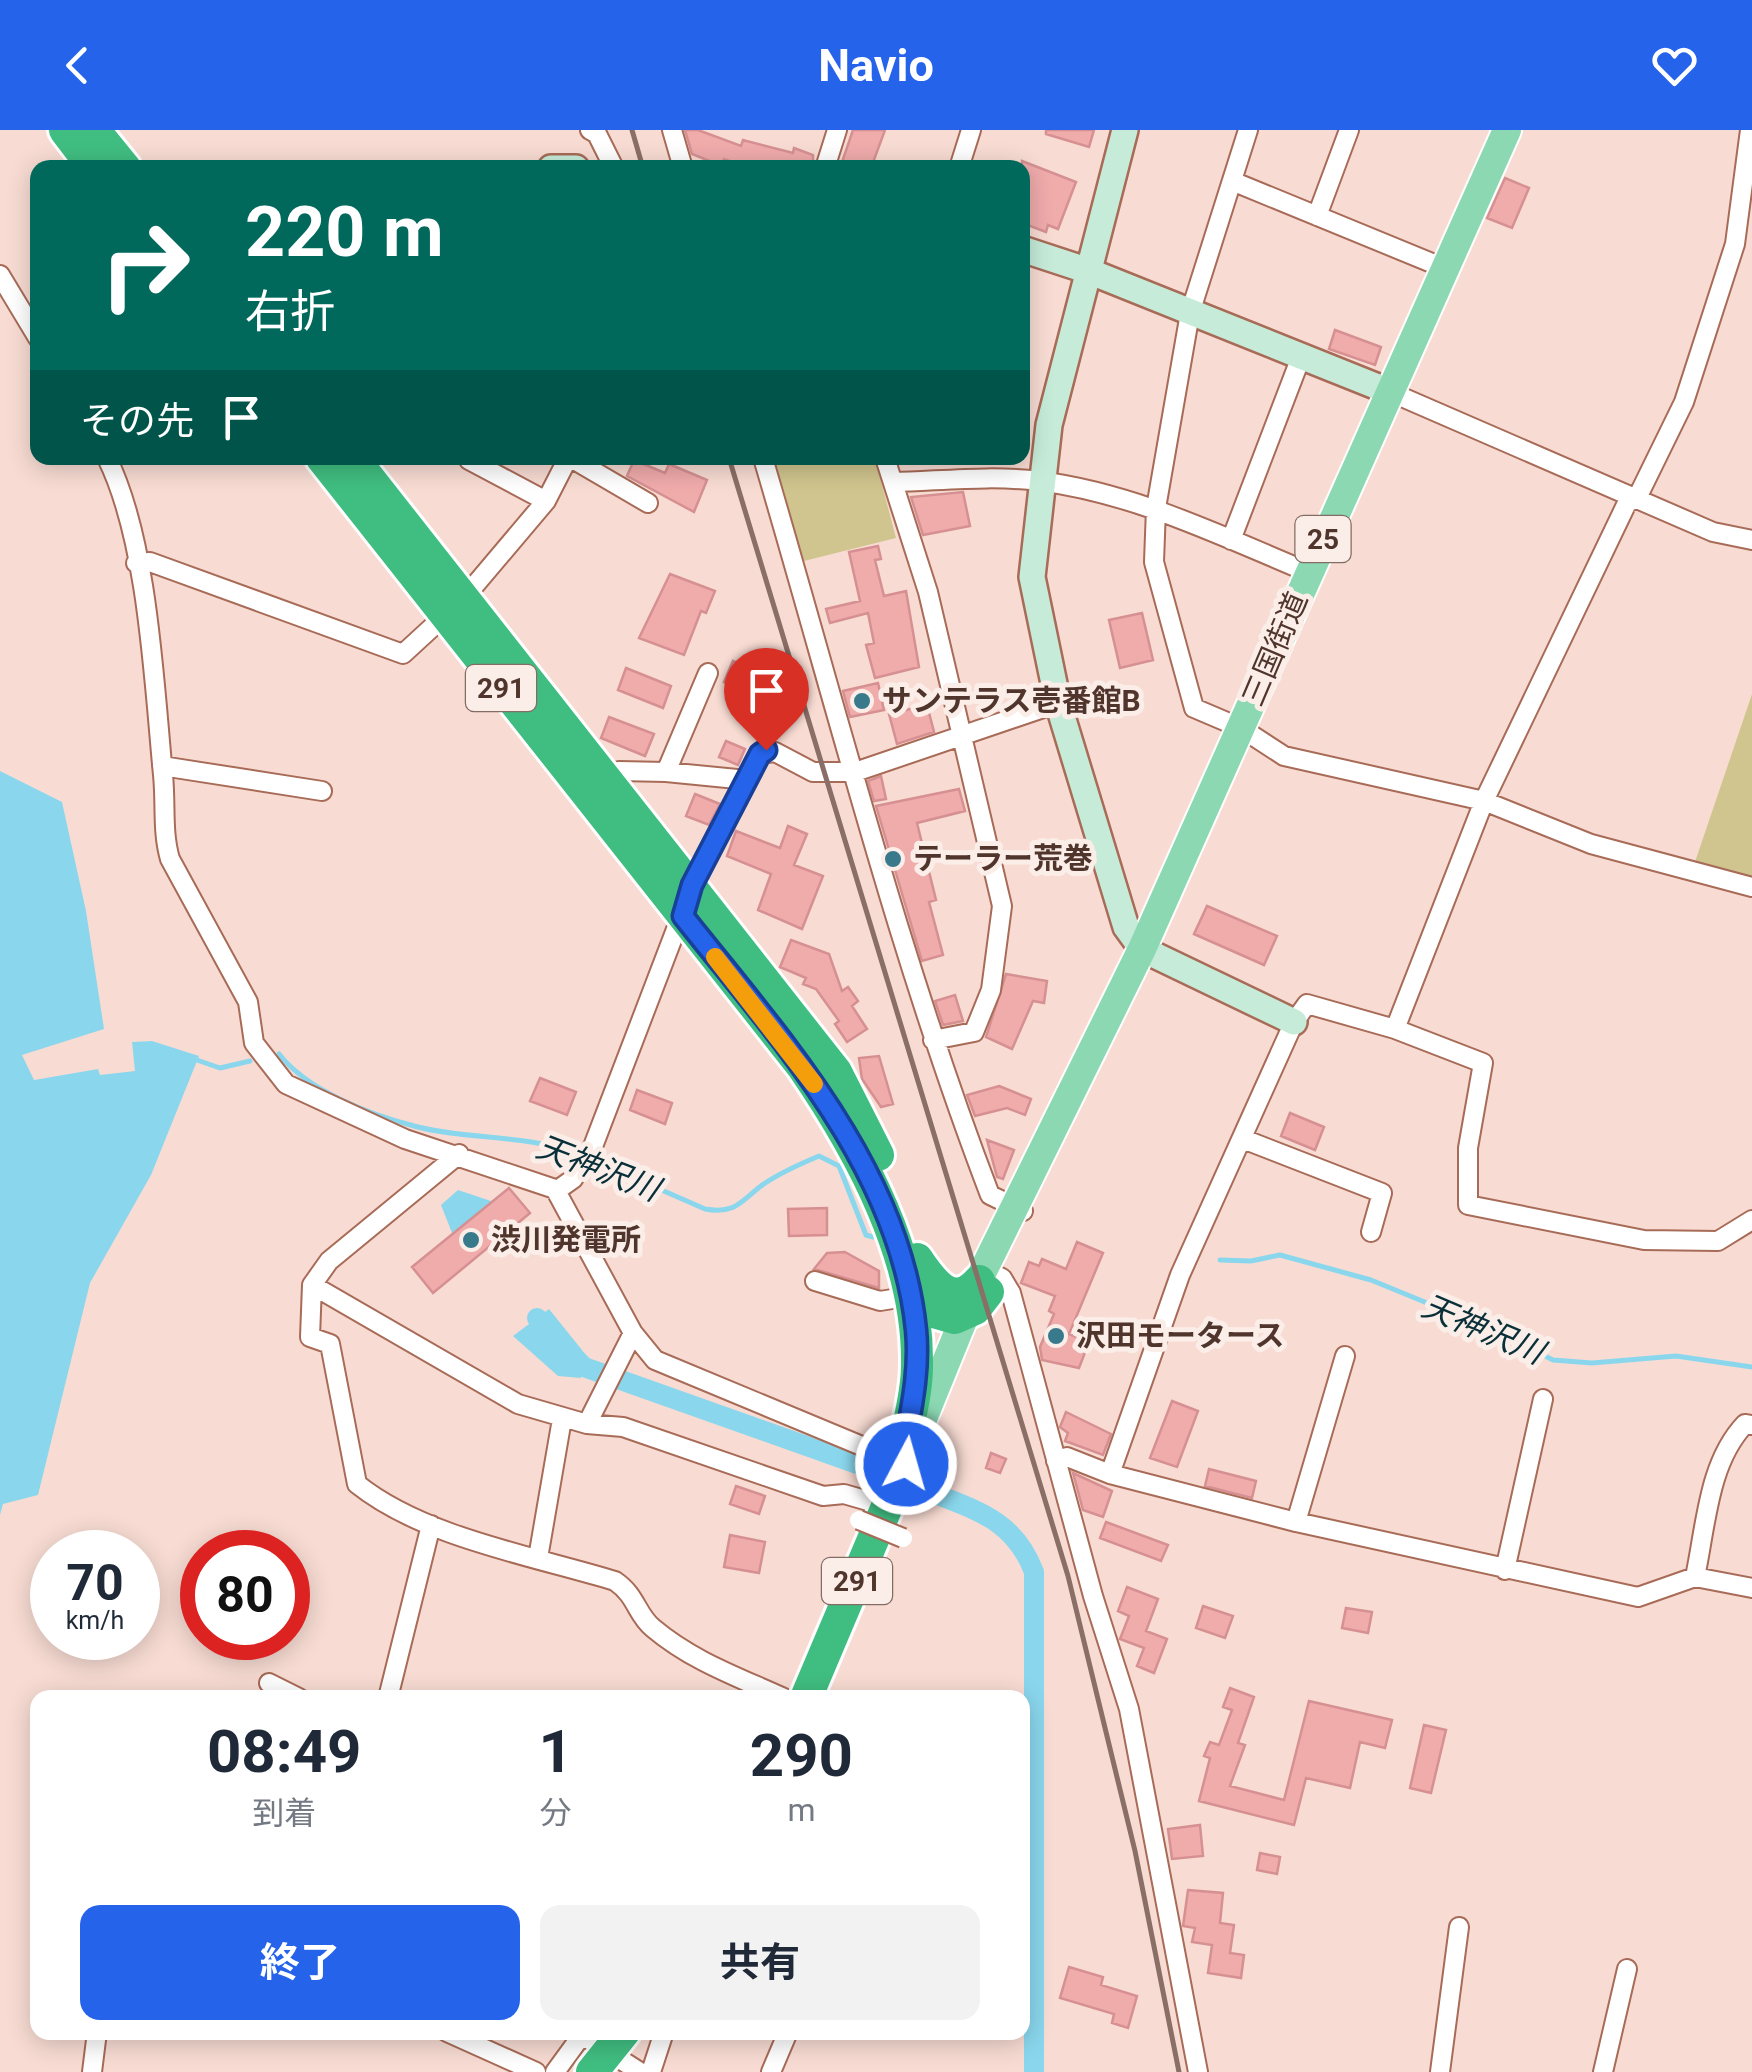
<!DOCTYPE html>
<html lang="ja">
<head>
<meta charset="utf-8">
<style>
  body { margin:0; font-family:Roboto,"Noto Sans JP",sans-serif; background:#f2f2f3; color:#1f2937; height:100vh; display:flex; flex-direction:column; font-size:38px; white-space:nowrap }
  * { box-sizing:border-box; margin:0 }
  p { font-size:32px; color:#747a83 }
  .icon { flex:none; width:55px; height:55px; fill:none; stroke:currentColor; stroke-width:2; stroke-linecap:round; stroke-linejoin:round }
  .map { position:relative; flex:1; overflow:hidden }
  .sheet { position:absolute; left:30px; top:1560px; width:1000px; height:350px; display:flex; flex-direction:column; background:#fff; border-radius:20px; box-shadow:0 5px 25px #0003 }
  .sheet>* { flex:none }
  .banner { position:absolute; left:30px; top:30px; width:1000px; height:305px; border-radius:20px; box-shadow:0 5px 25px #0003; background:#00695c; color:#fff; overflow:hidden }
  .speed { position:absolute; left:30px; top:1400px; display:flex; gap:20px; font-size:50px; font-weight:700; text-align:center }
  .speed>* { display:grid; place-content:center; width:130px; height:130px; border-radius:50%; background:#fff; box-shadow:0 5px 25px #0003; line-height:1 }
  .speed small { font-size:25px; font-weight:400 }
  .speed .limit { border:15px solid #d22; background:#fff; color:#111 }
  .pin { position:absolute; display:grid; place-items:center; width:85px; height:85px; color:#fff; margin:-102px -42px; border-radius:50% 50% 50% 0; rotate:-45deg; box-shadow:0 0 10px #0007 }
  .pin .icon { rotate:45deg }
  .me { position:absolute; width:110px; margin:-55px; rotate:6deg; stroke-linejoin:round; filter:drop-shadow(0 0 8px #0008) }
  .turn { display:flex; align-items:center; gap:35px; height:210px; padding:0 50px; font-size:45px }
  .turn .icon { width:130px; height:130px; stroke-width:2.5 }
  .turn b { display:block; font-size:70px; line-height:85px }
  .then { display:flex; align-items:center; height:95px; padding:0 50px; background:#0003; gap:20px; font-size:38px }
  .eta { display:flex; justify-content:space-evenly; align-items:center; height:170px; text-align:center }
  .eta b { font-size:60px; font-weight:700; line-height:70px }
  .action { display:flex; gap:20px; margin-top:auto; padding:20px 50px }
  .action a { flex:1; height:115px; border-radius:20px; background:#2563eb; color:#fff; font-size:40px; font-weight:700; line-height:115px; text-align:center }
  .action a+a { background:#f2f2f3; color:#1f2937 }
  header { display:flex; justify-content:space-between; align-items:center; height:130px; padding:0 50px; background:#2563eb; color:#fff; font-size:45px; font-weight:700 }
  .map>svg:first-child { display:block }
</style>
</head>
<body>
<header><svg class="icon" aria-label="back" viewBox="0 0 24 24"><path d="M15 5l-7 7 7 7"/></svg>Navio<svg class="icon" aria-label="heart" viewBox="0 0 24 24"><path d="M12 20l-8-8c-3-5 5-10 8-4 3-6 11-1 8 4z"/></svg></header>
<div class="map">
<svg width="1752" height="1942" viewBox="0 0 1752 1942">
  <rect width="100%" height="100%" fill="#f8dcd3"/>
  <path fill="#d0c58e" d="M792,328H875L896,408L800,432L771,333Z
    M1752,564V747L1695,732Z"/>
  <path fill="#8ad7ed" d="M0,641L62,672L86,781L104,899L22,925L34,950L98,939L100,945L135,941L132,912L152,911L199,926L151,1045L90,1153L38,1365L3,1374L0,1385Z
    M458,1060L497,1073L454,1108L441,1075Z
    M549,1179L582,1220L581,1248L558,1246L513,1206Z"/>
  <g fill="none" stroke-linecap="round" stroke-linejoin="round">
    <path stroke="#8ad7ed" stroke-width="5" d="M279,924C308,961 369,984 414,996C470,1011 528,1003 582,1026
      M191,928L220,938L250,931
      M593,1030L705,1079C735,1084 739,1073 761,1056C777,1044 800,1034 819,1026L839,1036L866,1105L873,1107
      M1220,1130L1251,1131L1280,1125L1371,1150L1493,1200L1553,1230L1592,1233L1676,1226L1752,1237"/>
    <path stroke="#8ad7ed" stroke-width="20" d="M537,1188L584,1237L891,1346
      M916,1356C968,1379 1012,1384 1034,1442V1942"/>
  </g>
  <path fill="#f0abab" stroke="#d69092" stroke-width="2.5" d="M685,0H698L741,16L743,10L793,23L794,18L813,25V38H750L724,29L722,36L692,24Z
    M853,0H885L871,38H840Z
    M1046,0H1094L1089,17L1046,4Z
    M1022,31L1076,52L1058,99L1048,95L1046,102L1022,93Z
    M1505,48L1529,58L1512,98L1487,88Z
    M1335,200L1381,217L1375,235L1329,219Z
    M634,330L665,343L669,334L707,350L694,382L627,346Z
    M963,362L970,396L923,405L911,367Z
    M878,416L881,429L875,430L884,466L906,461L919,537L875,548L866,515L874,513L868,483L830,493L826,479L860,471L849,422Z
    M670,444L715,461L706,483L701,481L684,525L639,508Z
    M1142,483L1153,530L1120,538L1109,490Z
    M733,531L763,544L755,564L724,552Z
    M626,538L671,556L663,578L618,560Z
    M878,553L884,580L850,587L843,561Z
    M927,575L934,602L897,614L889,584Z
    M759,581L783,590L774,610L751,602Z
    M609,587L654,604L645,626L601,608Z
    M726,611L745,619L738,635L719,627Z
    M881,646L886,669L874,671L868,651Z
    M959,659L965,681L917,693L936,770L929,772L943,825L922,831L876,676Z
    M695,664L720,674L709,695L686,686Z
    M788,696L807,704L794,735L823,746L802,799L758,780L771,744L727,726L736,701L780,718Z
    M1207,776L1277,806L1264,835L1194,804Z
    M791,810L829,824L842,861L848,857L858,871L852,876L867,899L847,912L835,894L839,891L816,859L803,854L806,848L780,837Z
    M1006,844L1047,851L1044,873L1033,871L1012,919L986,907Z
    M955,865L963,891L943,895L935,871Z
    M879,926L893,974L881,977L862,949L859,928Z
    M540,948L576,962L567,985L530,971Z
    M999,956L1031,969L1025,985L1007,978L975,986L967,965Z
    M637,960L672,973L665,994L630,980Z
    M1290,983L1324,997L1315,1020L1281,1006Z
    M987,1010L1014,1020L1003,1049L997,1047Z
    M509,1058L530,1083L433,1163L412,1137Z
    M827,1078V1105L789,1106L788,1079Z
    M1077,1112L1103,1123L1069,1204L1089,1212L1079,1238L1042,1230L1040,1217L1054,1184L1049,1181L1055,1166L1021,1153L1029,1132L1039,1136L1042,1129L1066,1139Z
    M845,1122L879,1141V1158L814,1139L827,1123Z
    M1172,1271L1198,1281L1177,1337L1150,1328Z
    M1066,1282L1111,1304L1103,1325L1065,1311L1068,1303L1060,1297Z
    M991,1323L1006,1329L1000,1343L986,1338Z
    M1209,1339L1256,1351L1252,1368L1205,1356Z
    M1073,1343L1112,1361L1103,1387L1083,1380Z
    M736,1356L765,1366L759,1384L730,1374Z
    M1106,1392L1168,1415L1161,1431L1100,1408Z
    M730,1405L765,1412L759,1443L724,1437Z
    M1127,1457L1158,1469L1146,1501L1167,1509L1154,1543L1137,1536L1144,1518L1120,1509L1129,1486L1118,1481Z
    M1203,1476L1233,1486L1225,1508L1196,1498Z
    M1346,1478L1372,1482L1368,1503L1342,1498Z
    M1230,1558L1254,1567L1238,1613L1245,1615L1230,1656L1284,1670L1309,1571L1392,1590L1385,1618L1360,1612L1350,1658L1306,1648L1294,1695L1199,1671L1210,1628L1204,1626L1210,1612L1219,1615L1232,1580L1223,1577Z
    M1424,1595L1446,1600L1431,1663L1410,1658Z
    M1200,1695L1203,1726L1172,1729L1168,1699Z
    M1260,1723L1280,1727L1277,1744L1257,1740Z
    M1188,1760L1223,1763L1220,1793L1234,1795L1230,1823L1244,1825L1241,1848L1208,1843L1212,1815L1192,1812L1195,1798L1183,1796Z
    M1069,1837L1103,1847L1101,1855L1137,1866L1128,1898L1112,1893L1114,1884L1060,1868Z"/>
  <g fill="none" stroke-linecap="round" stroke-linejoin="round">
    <g stroke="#a86b57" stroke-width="22">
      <path id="street" d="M590,0L597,4L614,38
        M672,0L683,38
        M1248,0L1190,183L1156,378L1154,432L1194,578L1241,598L1284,626L1484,671L1591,714L1752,757
        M825,38L837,0
        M959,38L971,0
        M1232,51L1444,138
        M1317,86L1349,0
        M0,145L38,208
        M1388,261L1713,402L1752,410
        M107,328C148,411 154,552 163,645C166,674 162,702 170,729L248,872L254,913L286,954L405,1009L555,1059L633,1203L655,1230L905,1334
        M571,328L648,373
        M763,328C836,575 898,825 990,1065L1023,1081
        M885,328L928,462L1002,776L991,860L974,902L933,910
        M469,330L546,371
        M893,352C940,351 991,345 1039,351C1134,363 1221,406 1308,442
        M1231,410L1301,227
        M136,433L150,432L403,524L464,468L546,371L568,328
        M162,636L322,661
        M666,642L747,650
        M600,653L619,641L666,642L708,543
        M1395,899L1484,671L1627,373L1637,368L1684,272L1735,114L1750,0
        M1243,1009L1382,1063L1371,1102
        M459,1024L329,1131L312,1155L310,1207L330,1214L357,1354C423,1407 533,1426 615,1451C637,1466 636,1484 653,1498C692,1531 738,1547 784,1568
        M556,1061L573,1049L592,1019L693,755L759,624L775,622L813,642H855L1058,573
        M984,1139L1002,1148L1011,1163L1093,1466L1129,1579L1198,1942
        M815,1151L880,1171L911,1166
        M312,1155L518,1274L587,1294L633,1203
        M587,1294L623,1297L823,1366L844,1364L889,1377
        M1056,1331L1067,1327L1110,1344L1296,1392L1638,1467L1695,1447L1752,1458
        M1110,1344L1180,1145L1294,892L1307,874L1395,899L1483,933L1468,1018V1075L1644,1110L1718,1111L1752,1090
        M1296,1392L1345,1226
        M538,1428L562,1289
        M1505,1440L1543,1269
        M1695,1447C1706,1396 1708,1333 1745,1294L1752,1295
        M269,1553L299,1568
        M388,1568L431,1395
        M447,1902L536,1942
        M92,1942L97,1902
        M555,1942L582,1905L640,1942
        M651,1942L664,1902
        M771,1942L788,1902
        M1440,1942L1459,1797
        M1603,1942L1627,1839"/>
    </g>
    <g stroke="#a86b57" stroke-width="30">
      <path id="secondary" d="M1125,0L1049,295L1032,447L1058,573L1126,797L1142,819L1294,892
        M551,38H576
        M1022,119L1086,140L1388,261"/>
    </g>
    <g stroke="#fff" stroke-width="32">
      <path id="primary" d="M918,1301L984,1139L1142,819L1507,0"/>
    </g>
    <g stroke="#fff" stroke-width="38">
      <path id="highway" d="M65,0L94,38
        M94,0L125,38
        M322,328L802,936C861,1022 919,1129 917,1236C917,1265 908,1293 903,1321L905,1334L806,1568
        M353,328L836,942L878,1025
        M917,1129C933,1153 953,1180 979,1151
        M911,1166L934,1182L955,1188L975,1179L988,1162
        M592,1942L624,1902"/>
    </g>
    <use href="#street" stroke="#fff" stroke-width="18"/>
    <use href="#secondary" stroke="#c6ecd9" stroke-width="25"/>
    <use href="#primary" stroke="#8cd8b3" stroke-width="28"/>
    <use href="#highway" stroke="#40be81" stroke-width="32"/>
    <path stroke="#8a6f66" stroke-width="5" d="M632,0L643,38
      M729,328L1068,1446L1135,1721L1179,1942"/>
    <g stroke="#a86b57" stroke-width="22" stroke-linecap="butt">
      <path id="street-bridge" d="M859,1390L903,1408"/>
    </g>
    <use href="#street-bridge" stroke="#fff" stroke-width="18"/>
  </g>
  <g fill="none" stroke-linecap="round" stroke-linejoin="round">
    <g stroke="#184099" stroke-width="25">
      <path id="route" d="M766,620L760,624L692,755L683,786C779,907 900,1038 916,1200C920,1241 911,1280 904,1320L906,1334"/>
    </g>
    <use href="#route" stroke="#2563eb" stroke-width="18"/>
    <path stroke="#f59e0b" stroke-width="18" d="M715,827L814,954"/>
  </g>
  <g fill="#387a8c" stroke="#fbede8" stroke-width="4">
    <circle cx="862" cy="571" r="10"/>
    <circle cx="893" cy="729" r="10"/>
    <circle cx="471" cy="1110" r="10"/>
    <circle cx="1056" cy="1206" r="10"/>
  </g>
  <g text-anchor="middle" stroke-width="10" stroke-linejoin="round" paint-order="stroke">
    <g fill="#fbede8" stroke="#836c64" stroke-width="2.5">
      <rect x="1295.5" y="386" width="55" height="46" rx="8"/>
      <rect x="466" y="535" width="70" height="46" rx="8"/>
      <rect x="822" y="1428" width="70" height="46" rx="8"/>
    </g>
    <g font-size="28" font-weight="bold" fill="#50352c">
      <text x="1323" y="419">25</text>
      <text x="501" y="568">291</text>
      <text x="857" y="1461">291</text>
    </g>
    <g font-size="30" fill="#50352c" stroke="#fbede8">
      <text transform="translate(1275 519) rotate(-67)" y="10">三国街道</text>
    </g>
    <g font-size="30" font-weight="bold" fill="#50352c" stroke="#fbede8" text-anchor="start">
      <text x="882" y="581">サンテラス壱番館B</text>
      <text x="913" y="739">テーラー荒巻</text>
      <text x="491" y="1120">渋川発電所</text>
      <text x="1076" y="1216">沢田モータース</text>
    </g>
    <g font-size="32" font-style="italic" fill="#093039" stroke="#fbede8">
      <text transform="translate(598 1038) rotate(21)" y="11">天神沢川</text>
      <text transform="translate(1483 1199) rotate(23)" y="11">天神沢川</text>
    </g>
  </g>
</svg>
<div class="speed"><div>70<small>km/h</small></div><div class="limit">80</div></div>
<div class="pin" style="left:766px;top:620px;background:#d93025"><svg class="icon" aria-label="arrive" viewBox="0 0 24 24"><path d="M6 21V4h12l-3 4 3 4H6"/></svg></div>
<svg class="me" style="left:906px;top:1334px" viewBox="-20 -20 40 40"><circle r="17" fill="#2563eb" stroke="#fff" stroke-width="3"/><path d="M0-11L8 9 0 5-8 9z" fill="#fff"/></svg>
<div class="banner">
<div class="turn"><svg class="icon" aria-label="right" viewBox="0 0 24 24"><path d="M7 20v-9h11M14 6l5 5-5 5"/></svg><div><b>220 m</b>右折</div></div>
<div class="then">その先<svg class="icon" aria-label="arrive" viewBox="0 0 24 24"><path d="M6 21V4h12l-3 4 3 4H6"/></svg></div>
</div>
<section class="sheet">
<div class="eta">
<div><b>08:49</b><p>到着</p></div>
<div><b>1</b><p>分</p></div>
<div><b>290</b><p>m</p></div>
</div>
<div class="action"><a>終了</a><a>共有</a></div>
</section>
</div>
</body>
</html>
